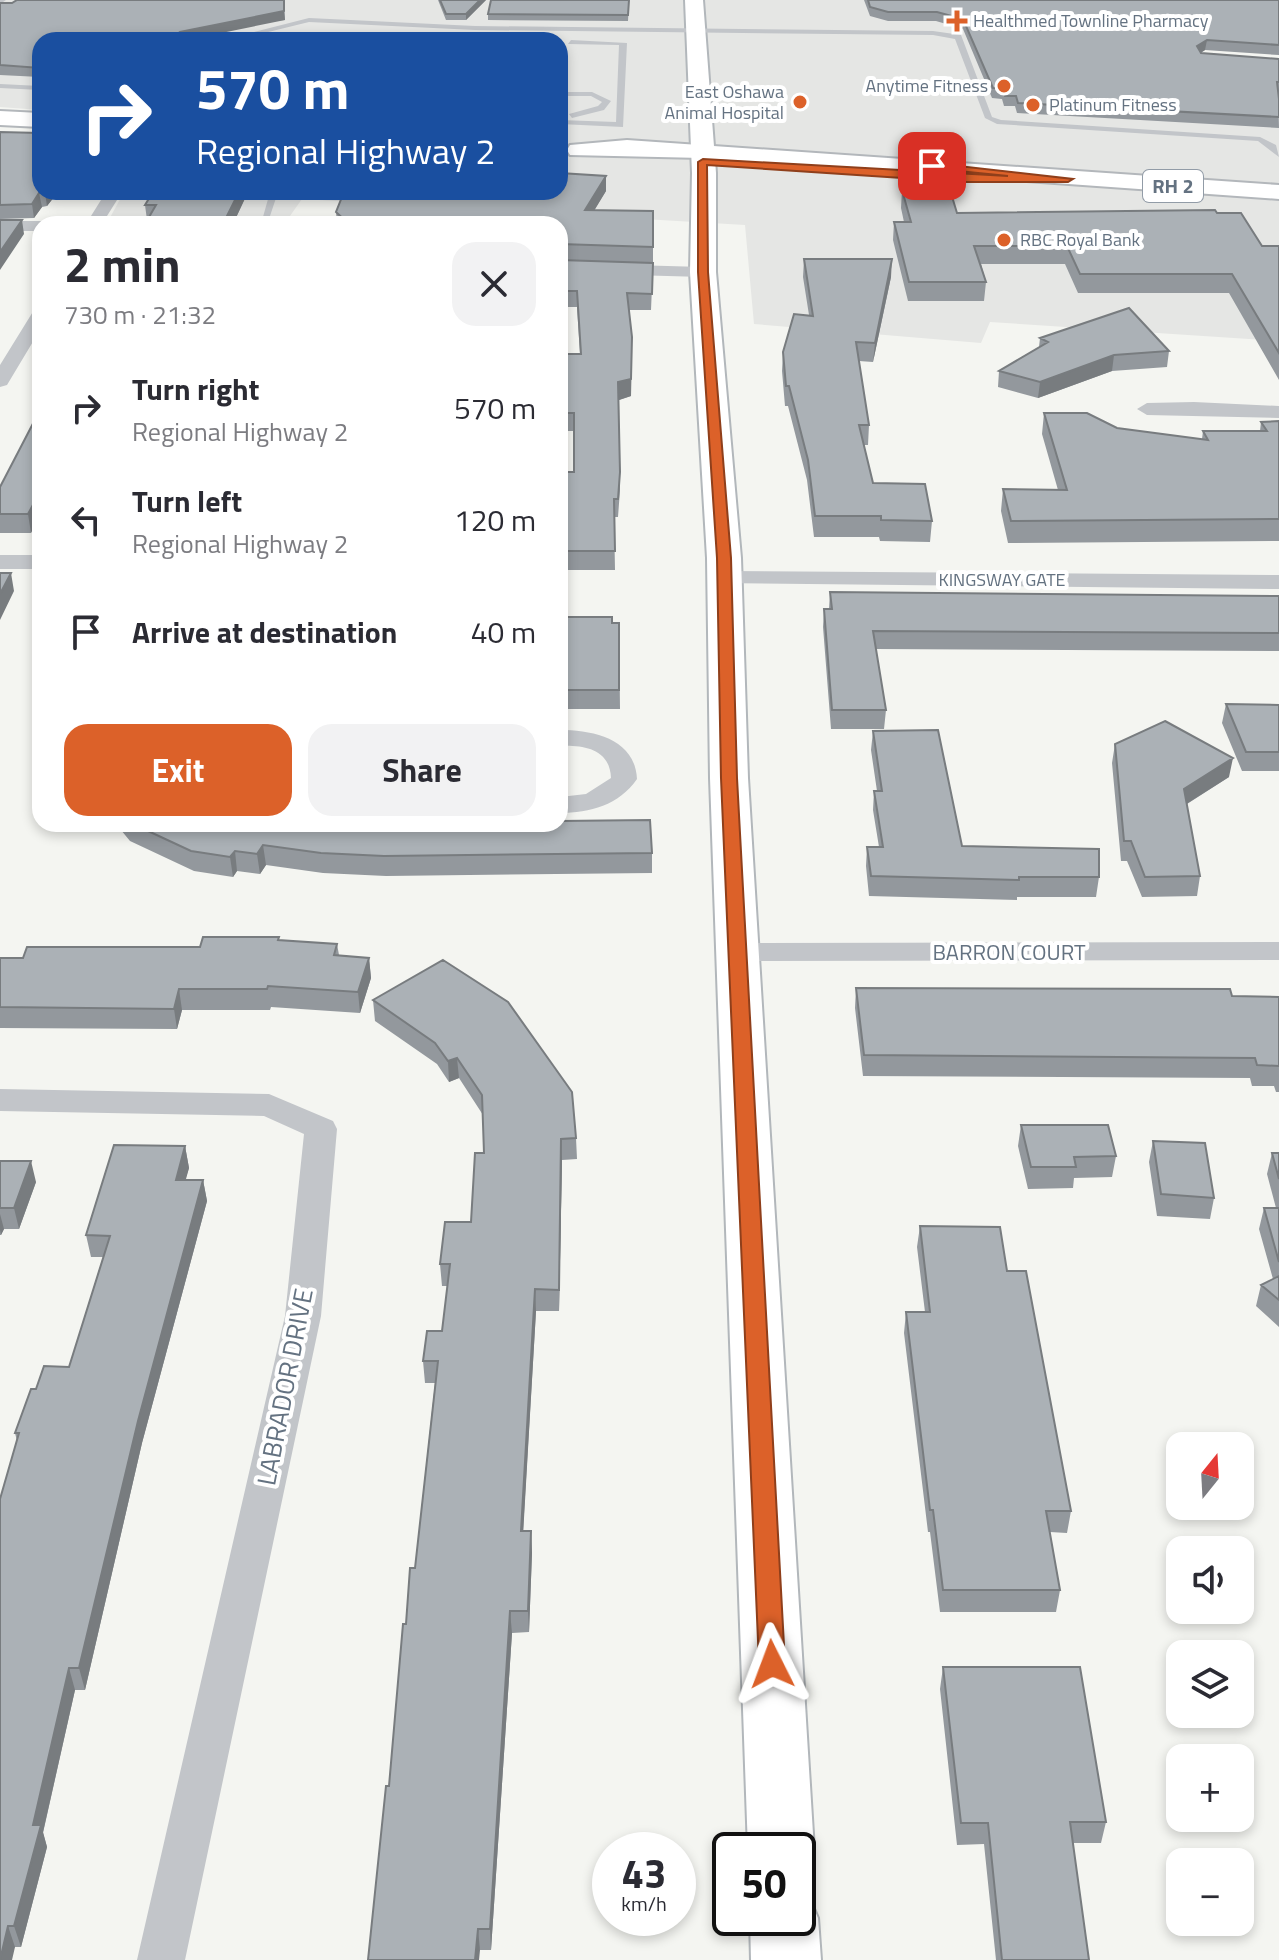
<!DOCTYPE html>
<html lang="en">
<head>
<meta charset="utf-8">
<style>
  body { margin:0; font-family:"Titillium Web",sans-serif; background:#f2f2f3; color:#2b2b33; height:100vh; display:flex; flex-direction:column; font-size:30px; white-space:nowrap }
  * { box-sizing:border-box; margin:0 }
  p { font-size:26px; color:#7c7c81 }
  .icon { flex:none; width:44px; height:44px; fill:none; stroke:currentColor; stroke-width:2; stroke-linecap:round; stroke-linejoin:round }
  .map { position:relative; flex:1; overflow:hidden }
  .details { position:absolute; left:32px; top:216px; width:536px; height:616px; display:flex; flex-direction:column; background:#fff; border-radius:24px; box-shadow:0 4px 12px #0003 }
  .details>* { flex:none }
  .hud { position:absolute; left:32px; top:32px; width:536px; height:168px; border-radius:24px; box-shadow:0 4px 12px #0003; background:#1a4fa0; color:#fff; overflow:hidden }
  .needle { width:52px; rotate:18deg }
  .tools { position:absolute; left:1166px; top:1432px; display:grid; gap:16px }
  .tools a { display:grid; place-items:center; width:88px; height:88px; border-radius:16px; background:#fff; box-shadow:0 4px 12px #0003; font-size:40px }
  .speed { position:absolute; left:592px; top:1832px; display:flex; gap:16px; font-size:40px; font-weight:700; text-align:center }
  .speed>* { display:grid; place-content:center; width:104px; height:104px; border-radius:50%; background:#fff; box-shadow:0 4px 12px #0003; line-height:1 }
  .speed small { font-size:20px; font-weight:400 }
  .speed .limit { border:4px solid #111; border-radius:12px; background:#fff; color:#111 }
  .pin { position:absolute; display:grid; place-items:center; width:68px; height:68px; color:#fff; margin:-34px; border-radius:16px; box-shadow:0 4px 12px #0006 }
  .me { position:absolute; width:88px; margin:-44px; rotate:357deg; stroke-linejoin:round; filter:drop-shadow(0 0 6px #0008) }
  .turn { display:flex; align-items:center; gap:28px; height:168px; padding:0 32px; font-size:36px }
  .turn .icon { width:104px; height:104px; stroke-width:2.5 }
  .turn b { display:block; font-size:56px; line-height:68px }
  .round { display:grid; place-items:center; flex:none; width:84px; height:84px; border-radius:24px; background:#f2f2f3 }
  .head { display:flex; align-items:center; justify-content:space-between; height:136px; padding:0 32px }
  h1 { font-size:48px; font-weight:700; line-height:60px }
  .primary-button { display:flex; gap:16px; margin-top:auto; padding:16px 32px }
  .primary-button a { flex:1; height:92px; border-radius:24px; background:#dc6129; color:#fff; font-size:32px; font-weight:700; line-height:92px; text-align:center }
  .primary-button a+a { background:#f2f2f3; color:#2b2b33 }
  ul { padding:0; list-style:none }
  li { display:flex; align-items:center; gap:24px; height:112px; padding:0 32px }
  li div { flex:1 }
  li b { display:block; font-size:30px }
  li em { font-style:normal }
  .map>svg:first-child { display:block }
</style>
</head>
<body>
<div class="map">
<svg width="1279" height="1960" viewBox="0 0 1279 1960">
  <rect width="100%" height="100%" fill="#f4f5f1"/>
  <path fill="#e5e6e4" d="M0,0H1044L1100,86L1279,98V341L990,322L981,343L754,324L745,225L302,199L285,223H107L124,192H560V40H40V110L0,107Z"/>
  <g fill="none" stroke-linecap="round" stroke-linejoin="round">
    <g stroke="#b2b7bb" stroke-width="4">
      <path id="secondary" d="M685,0H703L716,173V272L741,558L748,778L814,1850L804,1872L798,1874V1850H748L710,778L707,558L690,272L692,173Z
        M798,1891L808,1895L818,1918L821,1960H751L750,1918H798Z"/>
    </g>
    <g stroke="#b3b7bb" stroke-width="4">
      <path id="primary" d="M0,111L40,113V127L0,125Z
        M627,140L1279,185V199L702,158L570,155L567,150L570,145Z"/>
    </g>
    <path fill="#c2c5c9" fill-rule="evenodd" d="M0,0H6L0,4Z
      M309,18L475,26L933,31L961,35L992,117L1001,120L1260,137L1276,145L1279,157L1258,141L997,124L985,118L955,39L933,35L475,30L309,22L235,40H222Z
      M571,40L627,43L623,127L560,124V120L616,122L619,45L568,44Z
      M0,84L40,86V90L0,88Z
      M560,92H592L611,101L604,110L572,118L569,114L598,106L602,102L591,96H560Z
      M270,192H278L268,222L261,224Z"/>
    <path fill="#c2c5c9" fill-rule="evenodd" d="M106,192H122L102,224H86Z
      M0,221H40L47,224H40V231H0Z
      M560,263L703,267L712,272L703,277L560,273Z
      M40,308V330L7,385L0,387V365L34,310Z
      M1194,402L1279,406V418L1147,415L1137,409L1147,403Z
      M0,555H40V569H0Z
      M725,571L1279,575V589L717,583L714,578L717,573Z
      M560,730C594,730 635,739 637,779C619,805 590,813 560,813V797L586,794L611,778C610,749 584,745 560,746Z
      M1279,942V960L739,961L729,958L724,952L729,946L739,943Z
      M0,1089L269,1094L333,1121L337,1129L321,1316L185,1960H137L285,1316L304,1134L264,1116L0,1111Z"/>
    <use href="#secondary" fill="#fff" fill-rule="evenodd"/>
    <use href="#primary" fill="#fff" fill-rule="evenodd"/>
  </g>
  <path fill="#93989d" d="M284,0L285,20L40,40V77L0,75V3Z
    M438,0H486L466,20H446Z
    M629,0L628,21L488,20V14Z
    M864,0H1279V55L1205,50L1201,53L1279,59V92H1278L1279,128L1017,113L1015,106H1004L1002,99L992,98L963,29L936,21H888L870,16Z
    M0,132L58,192L47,206L42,207L34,218L0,219Z
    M606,176V191L594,210L653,211V263L560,260V224H337L336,212Z
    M902,190L957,213H1217L1262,246H1279V380L1229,293H1078L1065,264H981L986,282L984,301H908L893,240L894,222H904L901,208Z
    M248,192L233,224H145L147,220L145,205Z
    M804,259L891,277L873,362L859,361L869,425L868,445H864L873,483L932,521L930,542L880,541L879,537H814L807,480L788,406H785L782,371L783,352L809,315L803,277Z
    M560,260L653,263L651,310H629L631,396L619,400L620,490L618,517H614L615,570H560V472H574V431H562V422H560V354H580L577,307H561L560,304Z
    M1040,338L1169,351L1167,367L1112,371L1038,398L998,387L999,371L1039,347Z
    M40,410L31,533H0V487Z
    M1044,413L1117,428L1202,439L1203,431H1260L1261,422L1279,421V541L1008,543L1001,511L1003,489L1058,490L1042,434Z
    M830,592L1279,596V651L876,649L886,710L884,729H831L823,627L824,609H829Z
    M612,623H619L620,709H560V690Z
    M1226,704L1279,705V771H1242L1222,723Z
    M873,731L962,846L1099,877L1096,897H1017V900L869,896L866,866L867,847H879L873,810L874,791H877L871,750Z
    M1115,744L1229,777L1187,804L1200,876L1197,896L1142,897L1127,861H1121L1112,763Z
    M116,824H560L652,853V873L386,876L323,873L266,865L260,874L237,871L233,877L194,871L130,841Z
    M279,940L337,944L339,955L369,958L371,978L360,1013L271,1007L270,1010H182L177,1029L0,1028V958H23L200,947Z
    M856,988L1279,997V1092H1276L1274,1086H1252L1250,1078L863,1076L855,1008Z
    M373,1000L576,1138L577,1159L562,1160L559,1311H536L523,1531H531L532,1553L529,1632L512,1633L491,1950H480L389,1786L406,1624L415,1568L435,1383H425L423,1361L442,1331L448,1286H442L440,1264L471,1222L484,1153L483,1115L459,1078L449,1082L437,1064L375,1021Z
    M1021,1125L1116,1156L1112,1177L1074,1178L1073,1188L1028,1189L1018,1146Z
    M1153,1141L1214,1198L1210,1219L1157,1216L1149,1162Z
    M185,1146L189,1168L185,1180H203L207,1201L142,1443L85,1690H75L43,1833L47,1847L21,1947H15L0,1960L17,1441L15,1433L36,1389L69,1367L103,1257H91L86,1235Z
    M1272,1153H1279V1327L1256,1306L1261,1285L1273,1279L1259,1229L1264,1208H1276L1267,1174Z
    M0,1161L36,1182L19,1229H4L1,1235H0Z
    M920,1226L1007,1271L1071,1511L1067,1533L1050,1532L1060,1590L1056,1612H940L930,1532H928L904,1333L906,1312H925L917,1247Z
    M943,1667L1106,1822L1101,1843H1073L1089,1960H996L984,1844L957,1845L940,1689Z"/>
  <path fill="#787c7f" d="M480,0H486L466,20V14Z
    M284,11L285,20L187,40H169L180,32Z
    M1207,40L1205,50L1195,56L1197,46Z
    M606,176V191L585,226V210Z
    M46,192H58L47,206L45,193Z
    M239,192H248L233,224H223Z
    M39,193L42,207L34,218L32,204Z
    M439,218V224H387Z
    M22,220L24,234L0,270V252Z
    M892,259L891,277L873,362L875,343Z
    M632,354L631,396L619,400L618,382Z
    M1114,355L1112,371L1038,398L1040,382Z
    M40,492V517L31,533L28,514Z
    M11,573L14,591L0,620V594Z
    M1233,758L1229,777L1180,808L1184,789Z
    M263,845L266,865L260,874L257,854Z
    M235,851L237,871L233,877L230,857Z
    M369,958L371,978L360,1013L358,992Z
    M179,989L182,1010L177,1029L174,1009Z
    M457,1058L459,1078L449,1082L448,1061Z
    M561,1139L562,1160L559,1311V1290Z
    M185,1146L189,1168L180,1201L176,1180Z
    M31,1161L36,1182L19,1229L14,1208Z
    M203,1180L207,1201L142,1443L85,1690L79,1668L138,1421Z
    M0,1214L4,1229L1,1235L0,1230Z
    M535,1289L536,1311L522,1553L521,1531Z
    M531,1531L532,1553L529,1632L528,1611Z
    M510,1611L512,1633L491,1950L490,1929Z
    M69,1668L75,1690L43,1832L47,1847L21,1947L14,1926L33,1825Z
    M8,1926L15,1947L12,1960H0Z
    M478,1929L480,1950L479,1960H475Z"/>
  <path fill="#abb1b6" stroke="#787c7f" stroke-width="2" d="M17,0H284V11L180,32L169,40H40V68L0,65V3H12Z
    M440,0H480L466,14H446Z
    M491,0H629L628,15L488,14Z
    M868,0H1279V45L1207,40L1197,46L1201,53L1279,59V82H1277L1279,99V117L1018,103L1016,96H1005L1003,88H993L963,19L937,12H888L870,7Z
    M0,132L40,133V192H46L39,193L32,204L0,205Z
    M560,173L606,176L585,210L653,211V247L560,244V224H437L439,218L387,224H349L336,212L344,192H560Z
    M902,190H950L957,213L1215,210L1217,213H1241L1262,246H1279V353L1232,274H1080L1067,246H974L986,282H909L894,222H911Z
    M153,192H239L223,224H145L156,205H145Z
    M0,220H22L0,252Z
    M804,259H892L875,343L856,342L869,425H859L873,483L925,484L932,521L881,520V516H815L808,460L789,386H786L783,352L794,314L813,316Z
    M560,260L653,263L652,294L627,293L632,337L631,379L618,382L620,472L618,499H614L615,551H560V472H574V413H561L562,405H560V354H581L577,291H561Z
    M1129,308L1169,351L1114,355L1040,382L999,371L1048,342L1040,338Z
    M40,410V492L28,514H0V487Z
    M1044,413H1087L1117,428L1208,440L1203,431H1267L1261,422L1279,421V519L1011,521L1003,489L1067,490Z
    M0,573H11L0,594Z
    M830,592L1279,596V633L873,631L886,710H832L824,609H832Z
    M565,617H612V623H619V690H560Z
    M1226,704L1279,705V752H1246Z
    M1165,721L1233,758L1184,789L1200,876L1145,877L1131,841H1124L1115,744Z
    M938,730L962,846L1099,849V877H1019V880L871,876L867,847H883L874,791H882L873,731Z
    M650,820L652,853L384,856L321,853L263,845L257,854L235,851L230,857L191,851L133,824H560V821Z
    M203,937H279L278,940L337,944L334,955L369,958L358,992L268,986L267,989H179L174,1009L0,1007V958H23L27,947H200Z
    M443,960L508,1002L572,1092L576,1138L561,1139L559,1290L535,1289L521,1531H531L528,1611H510L490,1929H478L475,1960H368L386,1786H389L403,1624H406L410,1568H415L438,1361H423L427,1331H442L450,1264H440L445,1222H471L475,1153H484L482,1095L457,1058L448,1061L435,1043L373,1000Z
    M856,988L1230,989L1232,996L1279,997V1066L1257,1065L1255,1058L864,1055Z
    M1021,1125H1108L1116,1156L1074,1157L1076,1167H1031Z
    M1153,1141L1205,1143L1214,1198L1161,1194Z
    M114,1145L185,1146L176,1180H203L138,1421L79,1668H69L33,1825H41L14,1926H8L0,1960V1499L19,1433H15L31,1389H36L44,1366L69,1367L110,1236L86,1235Z
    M1272,1153H1279V1179Z
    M0,1161H31L14,1208H0Z
    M1264,1208H1279V1262Z
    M920,1226L1000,1227L1007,1271H1026L1071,1511H1046L1060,1590H943L933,1510H930L906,1312H930Z
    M1279,1276V1300L1261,1285Z
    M943,1667H1080L1106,1822H1070L1089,1960H1002L988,1823H961Z"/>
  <path fill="#dc6129" stroke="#8f3f1b" stroke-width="2" d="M703,159L1008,176L928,168L932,163L1073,179L1068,182H963L707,165L708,272L731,558L737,778L785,1664L781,1672L772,1675L763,1672L759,1664L721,778L717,558L698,272V162Z"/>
  <g fill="#dc6129" stroke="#fff" stroke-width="3">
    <path d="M953 9h8v8h8v8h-8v8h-8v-8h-8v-8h8z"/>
    <circle cx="1004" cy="86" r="8"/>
    <circle cx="800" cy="102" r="8"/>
    <circle cx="1033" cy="105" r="8"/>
    <circle cx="1004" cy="240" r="8"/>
  </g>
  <g text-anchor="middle" stroke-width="8" stroke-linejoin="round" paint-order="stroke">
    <g font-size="18" fill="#647281" stroke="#fff" text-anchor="start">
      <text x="973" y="27">Healthmed Townline Pharmacy</text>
      <text x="988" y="92" text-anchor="end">Anytime Fitness</text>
      <text x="784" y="98" text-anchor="end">East Oshawa<tspan x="784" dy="21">Animal Hospital</tspan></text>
      <text x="1049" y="111">Platinum Fitness</text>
      <text x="1020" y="246">RBC Royal Bank</text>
    </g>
    <g font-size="18" fill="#647281" stroke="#fff">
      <text x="1002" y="586">KINGSWAY GATE</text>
    </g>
    <rect fill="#fff" stroke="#929ca7" stroke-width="2" x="1143" y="170" width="60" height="32" rx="6"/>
    <g font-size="20" font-weight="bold" fill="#647281">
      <text x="1173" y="193">RH 2</text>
    </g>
    <g font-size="22" fill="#647281" stroke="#fff">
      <text x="1009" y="960">BARRON COURT</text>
    </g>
    <g font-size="26" fill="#647281" stroke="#fff">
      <text transform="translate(285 1387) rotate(-79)" y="9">LABRADOR DRIVE</text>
    </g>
  </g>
</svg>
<div class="tools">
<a><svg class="needle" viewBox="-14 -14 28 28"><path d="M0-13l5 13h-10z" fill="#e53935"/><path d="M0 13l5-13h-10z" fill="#7c7c81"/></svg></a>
<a><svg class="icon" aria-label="sound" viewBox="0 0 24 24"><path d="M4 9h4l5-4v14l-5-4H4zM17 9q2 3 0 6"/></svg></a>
<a><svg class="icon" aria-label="layers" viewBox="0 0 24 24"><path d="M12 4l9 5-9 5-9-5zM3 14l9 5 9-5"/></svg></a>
<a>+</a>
<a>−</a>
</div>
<div class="speed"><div>43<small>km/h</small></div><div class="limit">50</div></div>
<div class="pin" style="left:932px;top:166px;background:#d93025"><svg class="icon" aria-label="arrive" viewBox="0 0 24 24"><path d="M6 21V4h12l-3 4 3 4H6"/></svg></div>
<svg class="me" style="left:772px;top:1664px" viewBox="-20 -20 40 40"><path d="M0-17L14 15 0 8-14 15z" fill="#dc6129" stroke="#fff" stroke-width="4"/></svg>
<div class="hud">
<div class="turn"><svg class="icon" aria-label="right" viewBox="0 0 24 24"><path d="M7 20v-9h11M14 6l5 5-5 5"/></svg><div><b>570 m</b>Regional Highway 2</div></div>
</div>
<section class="details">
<div class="head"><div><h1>2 min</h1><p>730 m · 21:32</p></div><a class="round"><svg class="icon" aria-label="close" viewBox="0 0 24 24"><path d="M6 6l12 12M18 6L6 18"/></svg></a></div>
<ul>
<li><svg class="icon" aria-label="right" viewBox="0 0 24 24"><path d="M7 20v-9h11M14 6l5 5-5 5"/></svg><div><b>Turn right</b><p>Regional Highway 2</p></div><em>570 m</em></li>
<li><svg class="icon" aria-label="left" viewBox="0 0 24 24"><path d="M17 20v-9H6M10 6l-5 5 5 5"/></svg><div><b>Turn left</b><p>Regional Highway 2</p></div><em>120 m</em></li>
<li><svg class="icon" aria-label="arrive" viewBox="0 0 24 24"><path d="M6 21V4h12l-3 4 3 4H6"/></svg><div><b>Arrive at destination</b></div><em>40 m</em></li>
</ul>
<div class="primary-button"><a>Exit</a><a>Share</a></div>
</section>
</div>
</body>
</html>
